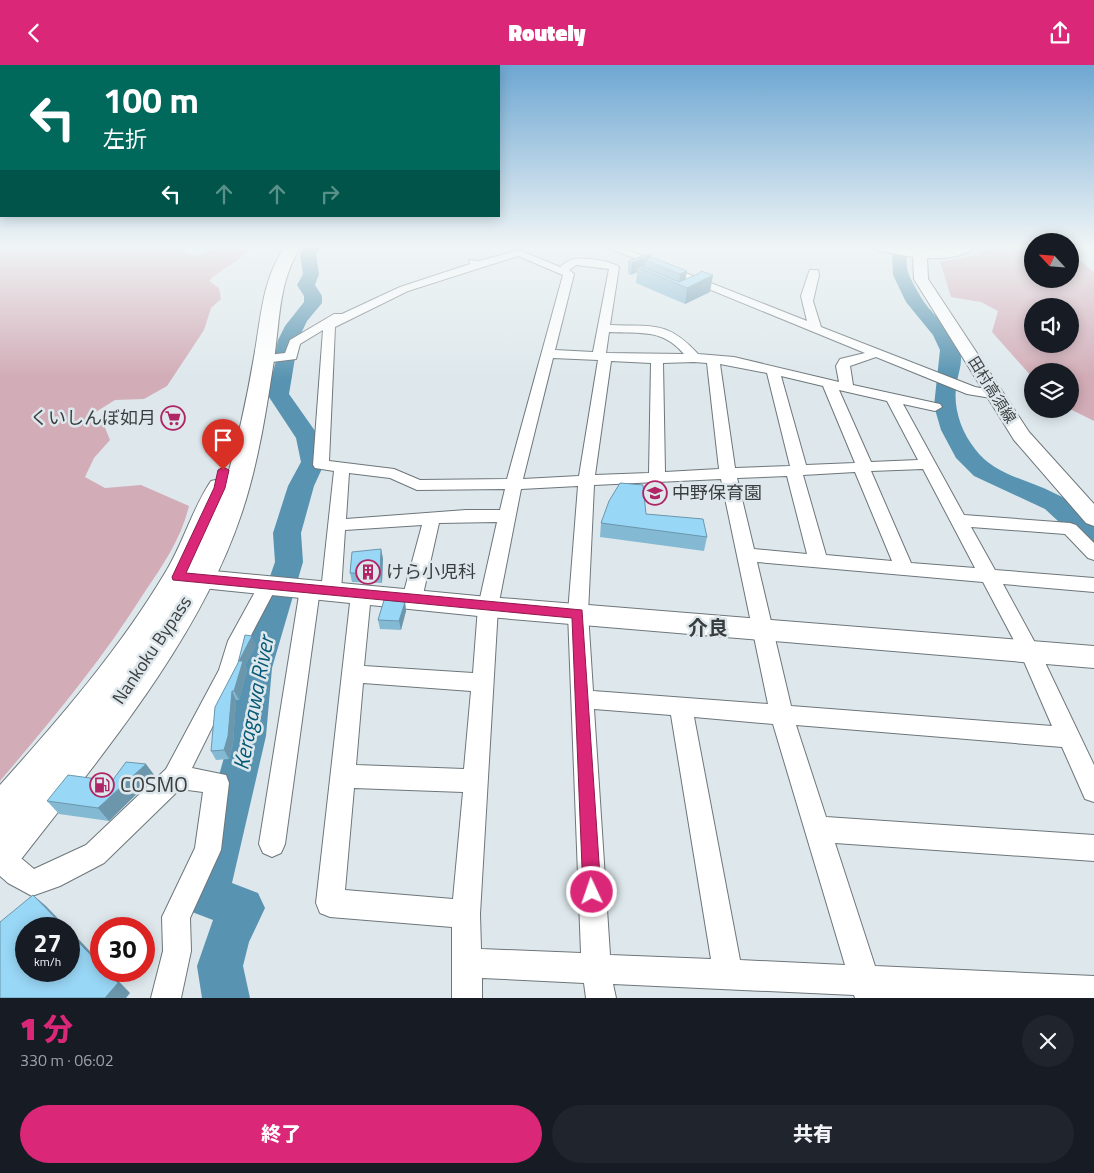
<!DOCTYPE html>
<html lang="ja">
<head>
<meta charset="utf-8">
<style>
  body { margin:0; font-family:"Titillium Web","Noto Sans JP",sans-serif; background:#20242c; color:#f1f3f6; height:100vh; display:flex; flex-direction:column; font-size:19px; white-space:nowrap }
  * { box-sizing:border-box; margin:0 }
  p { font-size:16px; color:#9ea1a6 }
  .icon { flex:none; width:28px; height:28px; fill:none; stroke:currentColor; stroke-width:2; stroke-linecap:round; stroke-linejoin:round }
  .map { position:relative; height:933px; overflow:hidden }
  .details { display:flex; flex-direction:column; background:#171b24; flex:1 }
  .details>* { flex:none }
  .guide { position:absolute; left:0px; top:0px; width:500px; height:152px; box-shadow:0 2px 12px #0003; background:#00695c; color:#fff; overflow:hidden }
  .needle { width:32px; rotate:296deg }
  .buttons { position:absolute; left:1024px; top:168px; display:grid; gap:10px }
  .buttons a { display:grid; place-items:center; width:55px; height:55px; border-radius:50%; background:#171b24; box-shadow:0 2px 12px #0003; font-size:25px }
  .speed { position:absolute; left:15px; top:852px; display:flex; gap:10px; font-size:25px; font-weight:700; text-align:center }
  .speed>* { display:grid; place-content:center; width:65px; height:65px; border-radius:50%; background:#171b24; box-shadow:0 2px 12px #0003; line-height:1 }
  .speed small { font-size:12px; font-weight:400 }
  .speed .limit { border:8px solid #d22; background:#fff; color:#111 }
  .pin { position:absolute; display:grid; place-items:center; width:42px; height:42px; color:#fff; margin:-51px -21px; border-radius:50% 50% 50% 0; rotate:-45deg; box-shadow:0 0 5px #0007 }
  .pin .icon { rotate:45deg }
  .me { position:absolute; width:55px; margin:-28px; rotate:357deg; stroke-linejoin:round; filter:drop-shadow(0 0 4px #0008) }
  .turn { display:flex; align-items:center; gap:18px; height:105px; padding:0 20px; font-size:22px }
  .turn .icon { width:65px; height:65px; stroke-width:2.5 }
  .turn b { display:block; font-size:35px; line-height:42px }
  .lanes { display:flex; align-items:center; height:48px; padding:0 20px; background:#0003; justify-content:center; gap:25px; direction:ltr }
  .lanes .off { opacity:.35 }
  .round { display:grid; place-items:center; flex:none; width:52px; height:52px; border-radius:26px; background:#20242c }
  .headline { display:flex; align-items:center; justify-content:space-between; height:85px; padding:0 20px }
  h1 { font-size:30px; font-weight:800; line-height:38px; color:#db2777 }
  .button { display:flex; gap:10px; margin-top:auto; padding:10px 20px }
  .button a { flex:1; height:58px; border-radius:30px; background:#db2777; color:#fff; font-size:20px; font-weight:800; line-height:58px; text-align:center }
  .button a+a { background:#20242c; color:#f1f3f6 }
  header { display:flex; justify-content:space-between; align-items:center; height:65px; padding:0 20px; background:#db2777; color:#fff; font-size:22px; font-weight:800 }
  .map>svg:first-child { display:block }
</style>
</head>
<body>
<header><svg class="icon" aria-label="back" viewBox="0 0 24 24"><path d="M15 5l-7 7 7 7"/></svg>Routely<svg class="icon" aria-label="share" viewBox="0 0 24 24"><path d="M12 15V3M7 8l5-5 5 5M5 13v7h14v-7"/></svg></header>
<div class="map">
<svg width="1094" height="933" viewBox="0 0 1094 933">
  <rect width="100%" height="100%" fill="#dee8ec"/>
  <path fill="#d2acb7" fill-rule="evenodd" d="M0,182H183V187L198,191L217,182H249L250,184C238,198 221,203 209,216L219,223L221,234L211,243L204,265L167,321L144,334L115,335L91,350L104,360L110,375L94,393L85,412L105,423L141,420L189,441C181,474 163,500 144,528C102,595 51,656 0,716Z
    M991,182H1032V214H1070V182L1075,192L1094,207V356L1070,344V306H1032V312L992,267L998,246L981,237L951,232L940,197L977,190ZM1032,241H1070V279H1032Z"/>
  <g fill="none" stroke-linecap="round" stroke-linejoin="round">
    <path fill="#5894b1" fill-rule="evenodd" d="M304,182H320L316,188L319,209L315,220L322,231V238L307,256L298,275L289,329L320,373L325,397L314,421L301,468L303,497L272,603L266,671L232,818L258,828L265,843L249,877L243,901L250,933H202L197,901L213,855L192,847L185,832L230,671L238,603L275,497L273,468L288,421L301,397L296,373L267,329L277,292L275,290L278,275L285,261L304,237V231L297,220L303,209L300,188Z
      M886,182H902C909,191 905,196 908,207C911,216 919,229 924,237C936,254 955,265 960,286C963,296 959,306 957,316C952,340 960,365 975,384C994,410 1027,414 1054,428C1070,435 1082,446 1094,457V482L1084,480L1045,444L974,411L956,393L941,365L934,341L940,285L933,270L906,237L893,210L892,190Z"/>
    <g stroke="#6d767a" stroke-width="2">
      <path id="street" d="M606,182H620L807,256L801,231L809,207L810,205H818L819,210L813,236L821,262L975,322L1002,327L1004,330L997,334L967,329L876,292L850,301L853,320L940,339L942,342L935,346L903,339L964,450L1070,458L1076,460L1094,478V495L1088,493L1065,469L971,462L995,505L1094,513V527L1003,519L1039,585L1094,700V737L1085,734L1062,682L796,660L826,752L1094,770V796L835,778L875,901L1094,911V933H855L854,930L613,919L616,933H586L584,918L482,913V933H452V862L330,852L320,848L316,838L351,529L354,524L361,522L368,524L371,529L364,601L473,608L478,542L497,457L439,458L422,534L419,539L412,541L405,539L402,534L422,460L345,465L341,526L338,531L331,533L324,531L321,526L334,406L315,403L313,400L323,265L300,279L296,294L264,298L258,294L259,291L285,288L290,275L334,249H342L400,222L470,199L469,195L479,196L519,185L560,202C564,199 567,196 571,195C580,191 612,196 619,202L610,260C653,262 667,255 698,289L734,292L839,317L836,301L840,294L865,288ZM518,191L563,210L507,414L420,415L394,404L329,396L335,262L408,226ZM576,200L609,204L593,287L555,285L574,209L569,205ZM609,267C641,269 662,263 684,289L606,288ZM553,293L598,295L579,411L523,414ZM611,296L651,298L649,408L595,410ZM694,297L707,298L719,404L665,407L663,298ZM720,299L767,308L790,401L735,403ZM781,311L823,321L855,398L806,400ZM839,325L887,336L918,395L871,397ZM923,404L975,503L911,498L871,406ZM855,407L892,496L826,490L803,410ZM349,408L390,413L417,425L505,424L500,445H466L346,454ZM787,411L807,489L754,484L737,413ZM721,414L768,639L593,626L588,548L594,420ZM578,421L568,548L581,888L481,884L480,849L498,542L521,424ZM757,497L983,517L1019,585L1052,661L791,641ZM363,618L471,626L464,704L356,700ZM594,644L671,650L711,894L610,890ZM694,652L773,659L845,900L740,895ZM354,723L463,727L453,834L345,825Z
        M268,514L275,516L277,521L248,576L240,606L192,703L226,710L229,718L221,785L190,853L191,886L181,933H151L163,886L162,852L195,783L203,727L180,724L104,798L60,821L32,831L8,818L0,811V779L9,783L34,804L86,780L166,704L219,605L228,576L261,516Z
        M310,517L317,519L320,524L285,779L281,788L272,792L263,788L259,779L300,524L303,519Z"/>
    </g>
    <g stroke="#6d767a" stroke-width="2">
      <path id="secondary" d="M872,182L912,184V182H926V185L974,182C964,193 940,194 927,193L928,214L1029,367L1094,439V461L1086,458L1014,375L914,214L913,192L879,186Z
        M182,503L488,532L1094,581V603L488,552L182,521L173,518L169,512L173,506Z"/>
    </g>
    <g stroke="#6d767a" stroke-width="2">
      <path id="highway" d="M285,182H301C278,216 280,256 274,295C266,347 258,400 241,450C198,578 97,696 15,802L0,808V720C60,653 119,585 165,508C183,479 192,444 211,416L220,414L226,416C238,375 247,333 254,292C261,254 262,214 285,182Z"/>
    </g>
    <use href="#street" fill="#fff" fill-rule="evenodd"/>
    <use href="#secondary" fill="#fff" fill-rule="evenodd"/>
    <use href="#highway" fill="#fff" fill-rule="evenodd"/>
  </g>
  <path fill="#84b9d4" d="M651,190L650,193L687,206L685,215L710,227L685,239L636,218L637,207L631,210L628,209V196Z
    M646,449L707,472L704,486L600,472L601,458Z
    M383,493L382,518L352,517L350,508Z
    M405,537L406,546L401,565L380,564L378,555Z
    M256,580L245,600L247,605L239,635H236L233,679L229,694L216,695L211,686L238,598Z
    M155,711L109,756L59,749L47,736L112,716Z"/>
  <path fill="#6b96ac" d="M651,190L650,197L645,195L644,204L637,202V207L631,210L632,198Z
    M687,206L684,222L679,219L680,209Z
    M713,210L710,227L685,239L687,223Z
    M381,484L383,493L382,518L380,509Z
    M405,537L406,546L401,565L399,556Z
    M252,571L256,580L245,600L247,605L239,635L234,626L239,596Z
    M232,626L236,635L233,679L229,694L224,685Z
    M146,699L155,711L109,756L98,743Z
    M33,830L46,841L68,864H66Z
    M69,864L101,898V901L69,867Z
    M107,906H109L130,928L126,933H105Z"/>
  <path fill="#99d7f6" stroke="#6b96ac" d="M648,189L651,190L632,198L628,196Z
    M652,192L687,206L680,209L645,195Z
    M640,201L679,217L700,208L701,206L713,210L687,223L637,202Z
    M620,418L643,420L646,449L703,454L707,472L601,458L609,436Z
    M381,484L380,509L350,508L352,487Z
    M384,535L405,537L399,556L378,555Z
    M245,570L252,571L239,596H243L234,626H232L228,671L224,685L211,686L215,642L238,598Z
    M126,697L146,699L98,743L47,736L68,710L112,716Z
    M33,830L66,864H26V906H69V867L101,901V906H107L118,918L105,933H0V857Z"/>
  <linearGradient id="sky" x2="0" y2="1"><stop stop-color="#6ea7d2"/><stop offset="0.58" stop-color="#f0f5f6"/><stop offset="1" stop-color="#f0f5f6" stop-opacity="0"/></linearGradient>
  <rect width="1094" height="313" fill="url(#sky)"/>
  <path fill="#db2777" stroke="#8e194d" d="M223,402L229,405L225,423L186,508L582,545L601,827L598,833L592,835L586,833L583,827L572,553L173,515L172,512L214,423L218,405Z"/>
  <defs>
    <g id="supermarket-ring" transform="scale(1.25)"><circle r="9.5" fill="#dee8ec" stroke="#af2565" stroke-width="1.5"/><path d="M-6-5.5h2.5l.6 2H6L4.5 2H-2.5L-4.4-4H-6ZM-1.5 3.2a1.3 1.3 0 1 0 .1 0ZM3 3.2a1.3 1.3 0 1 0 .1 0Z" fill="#af2565"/></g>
    <g id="school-ring" transform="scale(1.25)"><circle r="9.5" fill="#dee8ec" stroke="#af2565" stroke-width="1.5"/><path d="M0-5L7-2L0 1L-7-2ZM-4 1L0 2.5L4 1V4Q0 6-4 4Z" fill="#af2565"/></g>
    <g id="building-ring" transform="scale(1.25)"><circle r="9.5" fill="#dee8ec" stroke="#af2565" stroke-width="1.5"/><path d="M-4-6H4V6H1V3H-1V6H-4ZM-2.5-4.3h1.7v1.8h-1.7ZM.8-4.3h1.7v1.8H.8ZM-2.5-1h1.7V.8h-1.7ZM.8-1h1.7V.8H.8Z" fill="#af2565"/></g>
    <g id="fuel-ring" transform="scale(1.25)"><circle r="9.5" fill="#dee8ec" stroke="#af2565" stroke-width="1.5"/><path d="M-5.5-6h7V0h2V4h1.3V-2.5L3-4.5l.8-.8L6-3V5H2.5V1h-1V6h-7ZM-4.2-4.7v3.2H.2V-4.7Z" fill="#af2565"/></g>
  </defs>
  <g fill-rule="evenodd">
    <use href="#supermarket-ring" x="173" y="353"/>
    <use href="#school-ring" x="655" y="428"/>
    <use href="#building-ring" x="368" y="507"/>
    <use href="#fuel-ring" x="102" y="720"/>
  </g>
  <g text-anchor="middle" stroke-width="5" stroke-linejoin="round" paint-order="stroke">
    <g font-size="15" fill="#3a3d3f" stroke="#dee8ec">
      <text transform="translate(992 325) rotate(58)" y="5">田村高須線</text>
    </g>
    <g font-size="18" fill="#3a3d3f" stroke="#dee8ec" text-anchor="start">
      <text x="156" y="359" text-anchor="end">くいしんぼ如月</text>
      <text x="672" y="434">中野保育園</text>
      <text x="386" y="513">けら小児科</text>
    </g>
    <g font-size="18" fill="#3a3d3f" stroke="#dee8ec">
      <text transform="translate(152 585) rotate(-56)" y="6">Nankoku Bypass</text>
    </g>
    <g font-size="20" font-weight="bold" fill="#3a3d3f" stroke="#dee8ec">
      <text x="708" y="570">介良</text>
    </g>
    <g font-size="21" fill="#3a3d3f" stroke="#dee8ec" text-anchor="start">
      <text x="120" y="727">COSMO</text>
    </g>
    <g font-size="22" font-style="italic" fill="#055876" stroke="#dee8ec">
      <text transform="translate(253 638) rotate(-79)" y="8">Keragawa River</text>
    </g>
  </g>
</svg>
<div class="buttons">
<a><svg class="needle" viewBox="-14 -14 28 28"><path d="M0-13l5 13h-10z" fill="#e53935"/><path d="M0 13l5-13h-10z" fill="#9ea1a6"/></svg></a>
<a><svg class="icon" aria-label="sound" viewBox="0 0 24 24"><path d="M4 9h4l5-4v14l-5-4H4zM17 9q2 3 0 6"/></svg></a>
<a><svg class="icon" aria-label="layers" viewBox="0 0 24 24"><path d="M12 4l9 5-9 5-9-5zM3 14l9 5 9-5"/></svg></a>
</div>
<div class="speed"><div>27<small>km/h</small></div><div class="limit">30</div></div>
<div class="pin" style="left:223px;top:405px;background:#d93025"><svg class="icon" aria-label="arrive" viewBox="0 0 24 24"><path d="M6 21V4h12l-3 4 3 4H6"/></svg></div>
<svg class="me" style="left:592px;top:827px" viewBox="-20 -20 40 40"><circle r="17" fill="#db2777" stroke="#fff" stroke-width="3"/><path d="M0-11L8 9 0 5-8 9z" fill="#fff"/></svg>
<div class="guide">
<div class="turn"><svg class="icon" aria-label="left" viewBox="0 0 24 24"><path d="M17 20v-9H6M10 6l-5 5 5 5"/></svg><div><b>100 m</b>左折</div></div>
<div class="lanes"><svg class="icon" aria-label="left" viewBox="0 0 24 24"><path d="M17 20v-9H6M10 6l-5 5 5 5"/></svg><svg class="icon off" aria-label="ahead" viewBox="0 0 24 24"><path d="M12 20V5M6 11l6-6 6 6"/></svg><svg class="icon off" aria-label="ahead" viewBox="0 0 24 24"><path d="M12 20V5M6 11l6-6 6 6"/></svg><svg class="icon off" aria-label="right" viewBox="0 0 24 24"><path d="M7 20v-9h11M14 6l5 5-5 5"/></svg></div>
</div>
</div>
<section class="details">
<div class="headline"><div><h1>1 分</h1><p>330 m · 06:02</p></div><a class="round"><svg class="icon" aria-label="close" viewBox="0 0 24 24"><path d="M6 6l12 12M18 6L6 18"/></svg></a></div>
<div class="button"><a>終了</a><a>共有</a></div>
</section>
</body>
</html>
